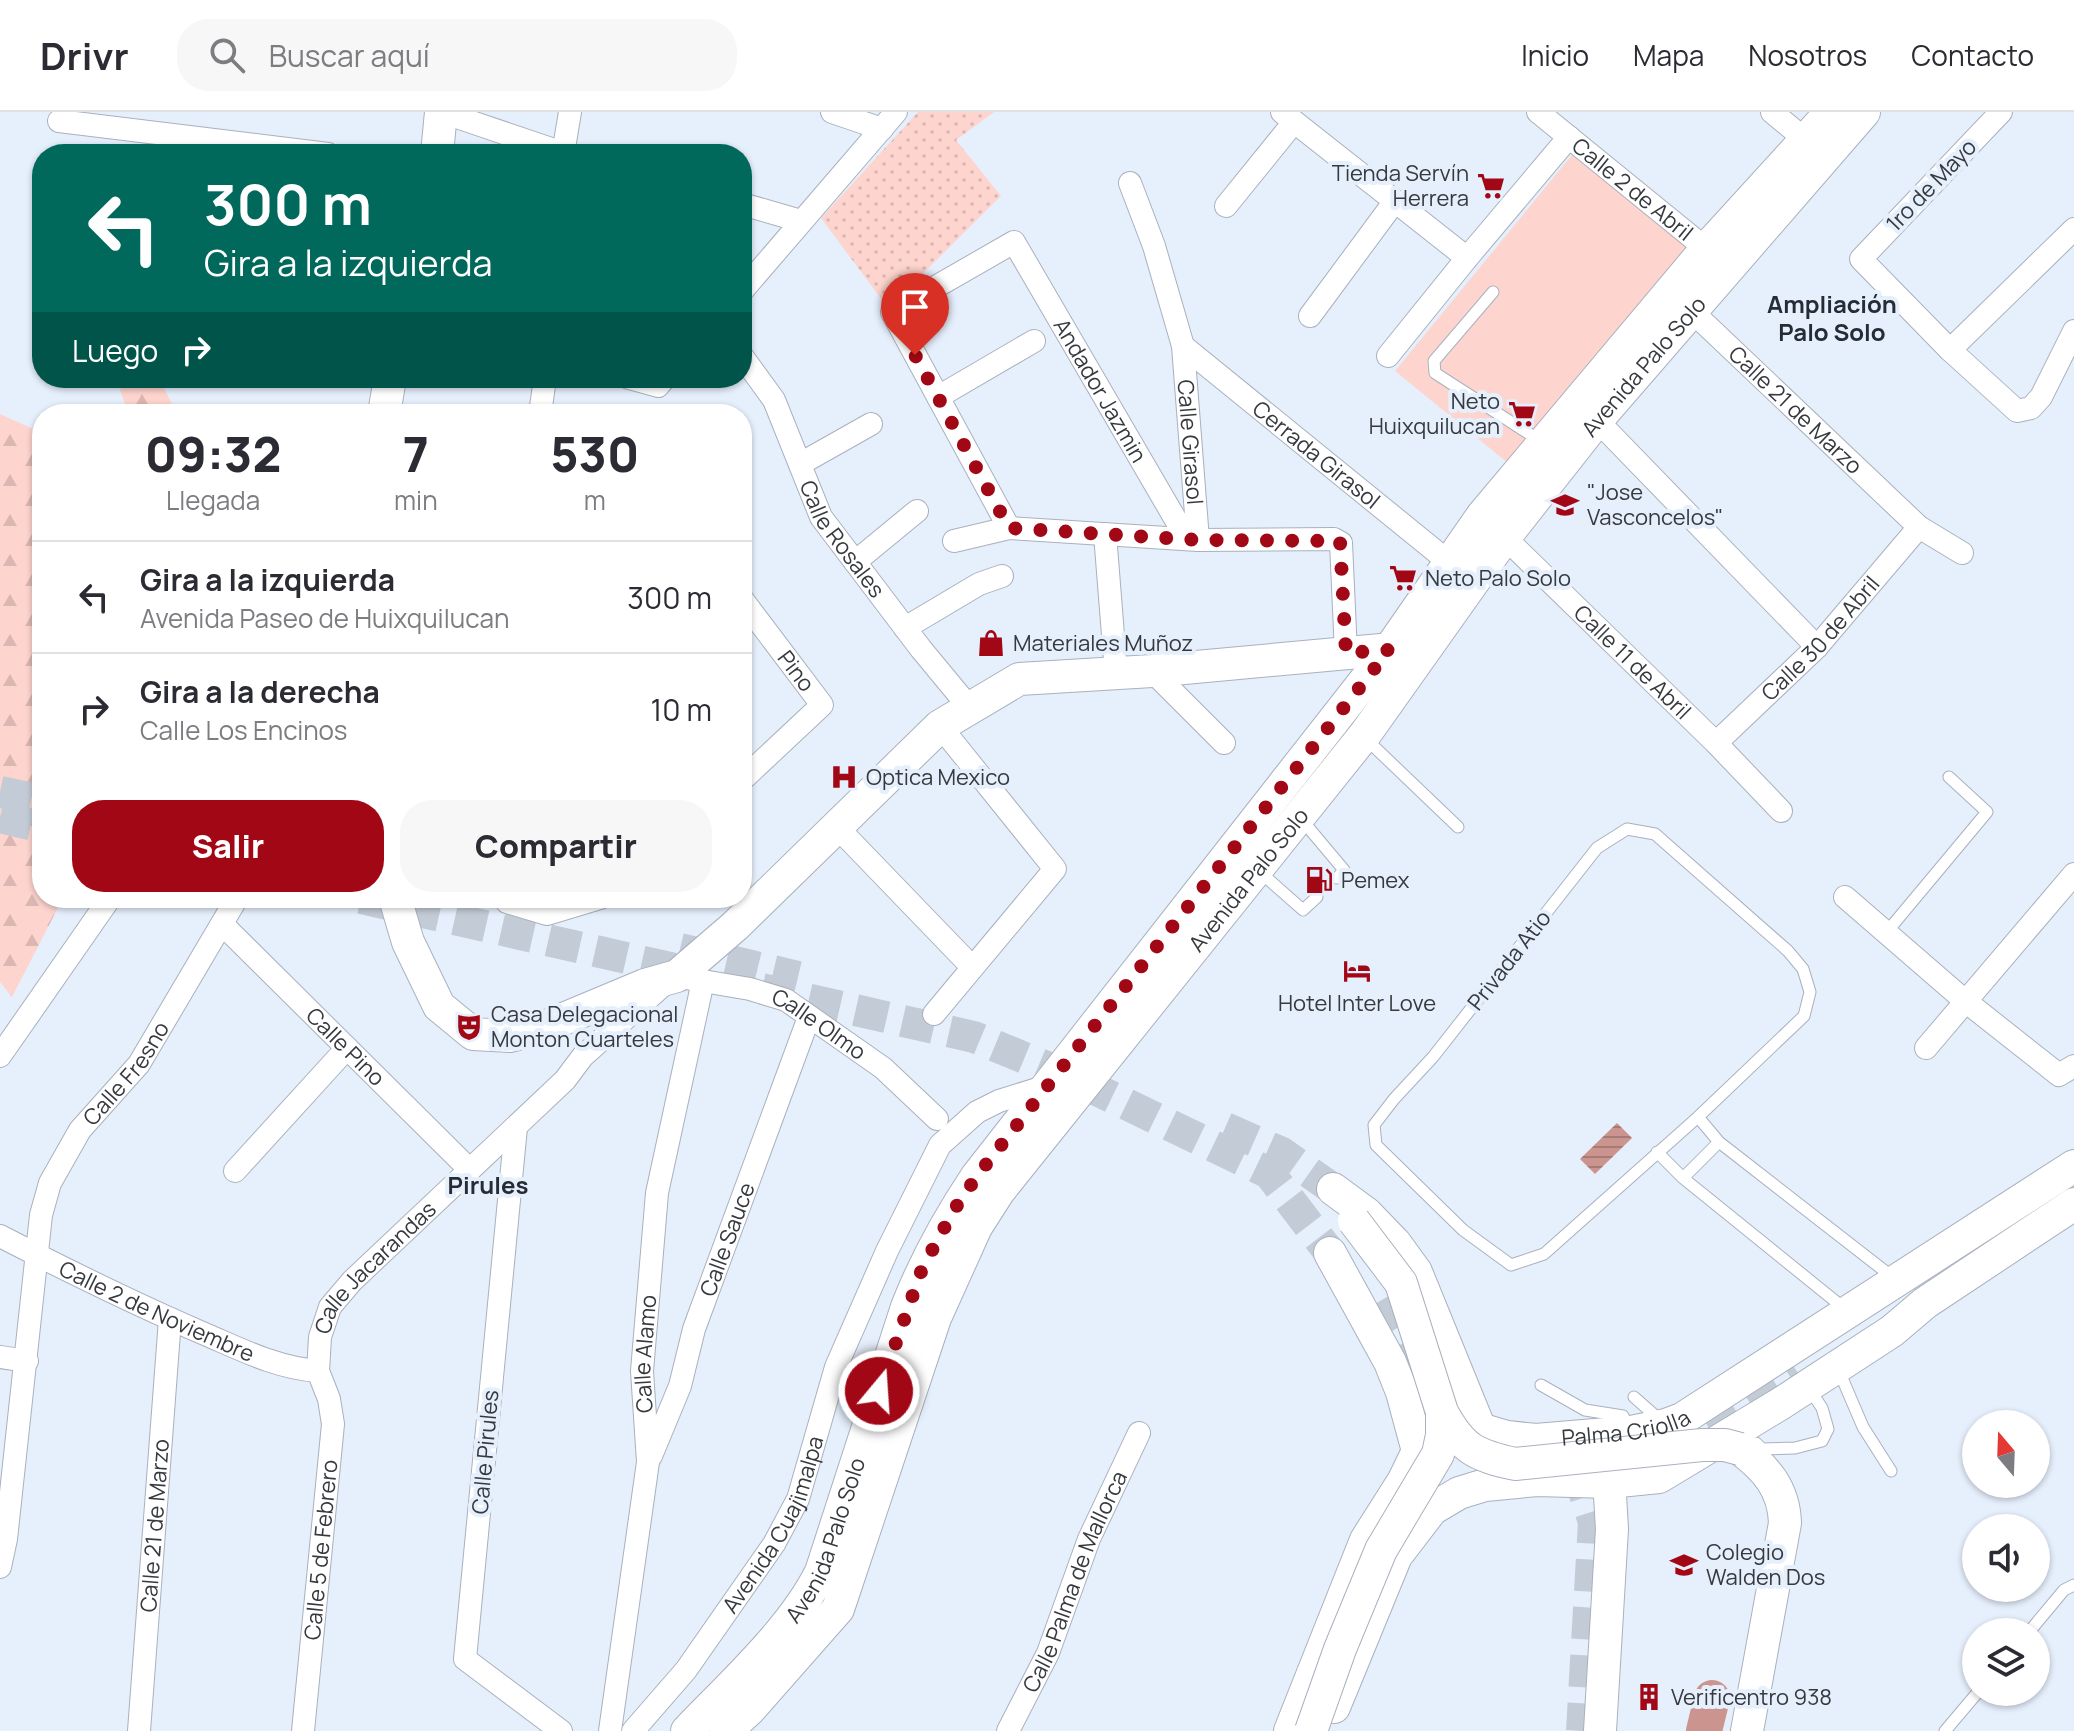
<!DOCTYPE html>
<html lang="es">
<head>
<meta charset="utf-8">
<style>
  body { margin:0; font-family:Manrope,sans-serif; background:#f7f7f7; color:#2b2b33; height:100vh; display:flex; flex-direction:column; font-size:30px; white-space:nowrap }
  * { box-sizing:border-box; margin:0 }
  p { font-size:26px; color:#7c7c81 }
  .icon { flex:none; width:44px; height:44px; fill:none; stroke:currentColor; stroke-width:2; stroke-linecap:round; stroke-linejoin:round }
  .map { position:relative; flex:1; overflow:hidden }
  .details { position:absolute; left:32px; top:292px; width:720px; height:504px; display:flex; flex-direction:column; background:#fff; border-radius:32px; box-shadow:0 2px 6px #0004 }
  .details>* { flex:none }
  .guide { position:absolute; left:32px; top:32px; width:720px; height:244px; border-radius:32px; box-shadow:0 2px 6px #0004; background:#00695c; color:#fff; overflow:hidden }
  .needle { width:52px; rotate:341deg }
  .buttons { position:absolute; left:1962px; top:1298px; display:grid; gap:16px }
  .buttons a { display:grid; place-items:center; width:88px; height:88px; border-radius:50%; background:#fff; box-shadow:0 2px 6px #0004; font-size:40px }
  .pin { position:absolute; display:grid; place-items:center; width:68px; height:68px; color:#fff; margin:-82px -34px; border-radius:50% 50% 50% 0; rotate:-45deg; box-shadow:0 0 8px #0007 }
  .pin .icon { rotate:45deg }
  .me { position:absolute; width:88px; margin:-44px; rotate:18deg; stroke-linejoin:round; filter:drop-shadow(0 0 6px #0008) }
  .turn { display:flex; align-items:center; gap:28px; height:168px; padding:0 40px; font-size:36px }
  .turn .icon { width:104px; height:104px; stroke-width:2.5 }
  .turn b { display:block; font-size:56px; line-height:68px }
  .then { display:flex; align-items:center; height:76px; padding:0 40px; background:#0003; gap:16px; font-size:30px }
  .eta { display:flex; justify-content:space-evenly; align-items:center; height:136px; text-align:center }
  .eta b { font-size:48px; font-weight:800; line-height:56px }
  .cta { display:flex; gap:16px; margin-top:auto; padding:16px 40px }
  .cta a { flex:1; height:92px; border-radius:32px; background:#a20715; color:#fff; font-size:32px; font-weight:800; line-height:92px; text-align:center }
  .cta a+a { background:#f7f7f7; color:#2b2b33 }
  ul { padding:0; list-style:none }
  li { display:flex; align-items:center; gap:24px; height:112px; padding:0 40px; border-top:2px solid #e1e1e2 }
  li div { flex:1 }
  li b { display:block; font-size:30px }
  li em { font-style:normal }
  header { display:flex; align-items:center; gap:48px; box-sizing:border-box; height:112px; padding:0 40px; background:#fff; border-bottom:2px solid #e1e1e2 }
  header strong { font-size:38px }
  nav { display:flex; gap:44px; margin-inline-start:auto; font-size:28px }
  .search { width:560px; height:72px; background:#f7f7f7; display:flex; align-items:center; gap:20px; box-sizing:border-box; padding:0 28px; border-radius:32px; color:#7c7c81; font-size:30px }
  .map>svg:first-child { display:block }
</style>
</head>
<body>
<header>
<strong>Drivr</strong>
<div class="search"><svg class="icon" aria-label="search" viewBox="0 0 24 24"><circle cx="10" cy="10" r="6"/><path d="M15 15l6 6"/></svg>Buscar aquí</div>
<nav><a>Inicio</a><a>Mapa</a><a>Nosotros</a><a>Contacto</a></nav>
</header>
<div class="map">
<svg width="2074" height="1619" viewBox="0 0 2074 1619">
  <defs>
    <pattern id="grass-dots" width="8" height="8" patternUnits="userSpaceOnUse" patternTransform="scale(2)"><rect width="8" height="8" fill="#fed4ce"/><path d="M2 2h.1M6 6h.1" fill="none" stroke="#dab7b2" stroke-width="1.8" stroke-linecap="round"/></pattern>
    <pattern id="forest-firs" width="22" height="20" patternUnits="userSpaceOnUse" patternTransform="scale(2)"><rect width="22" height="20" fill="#fed4ce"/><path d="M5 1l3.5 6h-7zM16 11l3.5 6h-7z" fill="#dab7b2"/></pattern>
    <pattern id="water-rules" width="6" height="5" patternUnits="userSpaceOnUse" patternTransform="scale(2)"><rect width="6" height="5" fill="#cb948e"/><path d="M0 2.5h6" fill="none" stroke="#a67a75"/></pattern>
  </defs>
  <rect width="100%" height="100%" fill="#e6effc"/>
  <path fill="url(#grass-dots)" d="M918,0H994L956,28L1001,84L888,196L821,106Z"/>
  <path fill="url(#forest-firs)" d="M116,266H159L177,302H114L126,295Z
    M0,302L42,321V786H63L12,885L0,870Z"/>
  <path fill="#fed4ce" d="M1572,43L1686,135L1508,351L1395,259Z"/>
  <path fill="url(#water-rules)" d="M1617,1011L1632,1026L1595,1062L1580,1047Z"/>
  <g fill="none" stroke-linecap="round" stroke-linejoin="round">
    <path stroke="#cb948e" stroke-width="36" d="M1704,1619L1712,1586"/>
    <path stroke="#c3cbd6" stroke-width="32" stroke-dasharray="32 16" stroke-linecap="butt" d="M0,680L42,689
      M0,705L42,715
      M361,786L697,862
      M680,837L798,865
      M762,877L974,925L1068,964L1269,1061L1330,1141
      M1225,1016L1282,1041L1333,1077
      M1380,1189L1425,1266
      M1668,1341L1796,1258
      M1569,1359L1581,1370L1594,1410L1582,1619"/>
    <g stroke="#a9b1bd" stroke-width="13">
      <path id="lane" d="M1493,180L1434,249L1435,261L1542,330
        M1366,627L1458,715
        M1302,708L1344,758L1337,766
        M1627,717L1655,722L1788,839L1803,857L1810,880L1804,904L1698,1005L1544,1142L1511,1153L1463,1118L1376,1033L1374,1013L1394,987L1433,945L1597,736Z
        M1260,760L1303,798L1317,785
        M1886,821L1987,700L1949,665
        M1698,1005L1719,1030L1895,1167
        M1657,1040L1683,1066L1845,1197
        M1683,1066L1719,1030
        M1839,1259L1863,1315L1891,1359
        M1541,1273L1585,1298L1623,1304L1629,1317
        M1634,1285L1660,1308
        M1756,1331L1762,1337L1795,1336L1822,1329L1828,1317L1822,1296L1808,1275
        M2029,1520L2064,1478L2074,1473
        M1945,1619L1978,1580"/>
    </g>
    <g stroke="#a9b1bd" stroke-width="24">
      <g id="street">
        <path d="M442,0L566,42"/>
        <path d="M832,0L882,17"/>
        <path d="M1282,0L1467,146"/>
        <path id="s1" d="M1538,0L1715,144"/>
        <path d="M1772,0L1814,35"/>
        <path d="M2001,0L1861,147L1950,238L2017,299L2031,296L2041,285L2074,219"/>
        <path d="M59,9L328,42"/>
        <path d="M563,42L570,0"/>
        <path id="s2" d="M1130,71L1154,134L1183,234L1198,428"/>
        <path d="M742,92L801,109"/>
        <path d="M1226,94L1294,10"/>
        <path d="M742,179L896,0"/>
        <path id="s3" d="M1681,189L1919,415L1962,441"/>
        <path d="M1310,204L1395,89"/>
        <path id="s4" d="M1183,234L1450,451"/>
        <path d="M1950,238L2074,117"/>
        <path id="s5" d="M742,244L774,288L821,405L921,537L969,595"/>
        <path d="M1388,244L1467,146L1569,25"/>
        <path d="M629,266L658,274L665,266"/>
        <path d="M938,285L1034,229"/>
        <path d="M1587,298L1817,535"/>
        <path d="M540,302L545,266"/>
        <path d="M800,352L871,312"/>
        <path id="s6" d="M1009,416L892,200L1014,130L1187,427"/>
        <path id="s7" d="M1495,416L1716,631L1781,699"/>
        <path d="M1105,422L1116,561"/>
        <path d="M954,429L1009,416L1198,428L1334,427L1341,431L1346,541"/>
        <path d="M855,450L917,399"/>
        <path id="s8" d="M742,487L822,593L742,668"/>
        <path d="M905,516L979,472L1002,464"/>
        <path d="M1152,559L1224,631"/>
        <path id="s9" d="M1716,631L1817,535L1919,415"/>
        <path d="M836,714L972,855"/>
        <path d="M1845,785L1964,888L2059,963L2074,954"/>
        <path d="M507,790L547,802L600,786"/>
        <path id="s10" d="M222,812L469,1057"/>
        <path id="s11" d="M691,867L750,877L786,888L883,956L937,1007"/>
        <path d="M934,902L1055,757L940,614"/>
        <path d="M1926,936L2074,762"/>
        <path d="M0,944L110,786"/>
        <path d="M516,1015L465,1547L561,1619"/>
        <path d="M235,1059L347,936"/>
        <path id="s12" d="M0,1124C68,1159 137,1193 207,1223C244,1239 278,1256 318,1259"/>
        <path d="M0,1245L27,1249"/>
        <path id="s13" d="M651,1344L680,1274L694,1217L809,905"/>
        <path id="s14" d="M0,1455L6,1427L41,1103L50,1071L80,1018L139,952L237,786"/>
        <path id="s15" d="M139,1619L170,1207"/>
        <path id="s16" d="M303,1619L333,1312L329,1287L318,1259L320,1225L330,1195L352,1169L565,968L583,944L661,875"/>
        <path id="s17" d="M610,1619L648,1350L642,1259L657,1081L703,869"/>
        <path id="s18" d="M633,1619L686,1558L774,1432L798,1387L836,1255L887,1139L940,1033L977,1000L999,989L1047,974"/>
        <path id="s19" d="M1008,1619L1048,1541L1089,1427L1139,1321"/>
      </g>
    </g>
    <g stroke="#a9b1bd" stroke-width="34">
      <g id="secondary">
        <path d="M437,42L441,0"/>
        <path d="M384,302L390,266"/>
        <path d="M395,786L408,830L439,894L473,922L510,924L542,916L645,873L677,864L735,814L940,614L1019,567L1152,559L1403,536"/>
        <path d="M1333,1077L1367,1102L1395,1131L1416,1160L1480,1317"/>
        <path d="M1330,1141L1390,1250L1402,1280L1418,1339"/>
        <path d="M1740,1337C1766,1356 1784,1377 1785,1411L1747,1619"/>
        <path d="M1334,1595L1396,1444L1432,1397L1459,1381L1485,1373L1537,1368L1609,1370L1659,1365L1780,1292L1892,1219L1925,1191L2074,1092"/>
        <path id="s20" d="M687,1619C731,1573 793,1517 821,1460L907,1195C925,1149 949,1106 977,1064L1389,538L1482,404L1707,136L1831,0"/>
        <path id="s21" d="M726,1619L749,1598L838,1497L935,1206L976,1115L999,1079L1366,621L1505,425L1597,308L1864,0"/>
        <path id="s22" d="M1290,1619L1366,1428L1404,1368L1418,1339L1447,1321L1480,1317L1507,1325L1536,1328L1631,1320L1666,1313L1682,1307L2074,1054"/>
        <path d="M1600,1619L1612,1417L1608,1350"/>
      </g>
    </g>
    <use href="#lane" stroke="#fff" stroke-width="11"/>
    <use href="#street" stroke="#fff" stroke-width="22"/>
    <use href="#secondary" stroke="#fff" stroke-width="32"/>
    <g stroke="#a9b1bd" stroke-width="34" stroke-linecap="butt">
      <path id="secondary-bridge" d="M1442,1300C1462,1337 1475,1343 1515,1352L1702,1333H1725L1740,1337
        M1311,1619L1340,1537L1381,1438L1438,1342L1442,1323V1300L1401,1171L1354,1109"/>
    </g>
    <use href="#secondary-bridge" stroke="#fff" stroke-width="32"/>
  </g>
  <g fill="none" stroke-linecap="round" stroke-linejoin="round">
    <path stroke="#a20715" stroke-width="14" stroke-dasharray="0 25.2" d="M879,1279L922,1157L954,1098L977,1064L1389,538L1346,541L1340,429L1198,428L1009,416L915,243"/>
  </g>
  <defs>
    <g id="supermarket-bare" transform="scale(2.16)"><path d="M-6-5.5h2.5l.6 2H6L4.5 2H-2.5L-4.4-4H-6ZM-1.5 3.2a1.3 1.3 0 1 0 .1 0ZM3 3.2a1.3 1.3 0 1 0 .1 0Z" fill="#a20715" stroke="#e6effc" stroke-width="2.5" paint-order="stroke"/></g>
    <g id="school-bare" transform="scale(2.16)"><path d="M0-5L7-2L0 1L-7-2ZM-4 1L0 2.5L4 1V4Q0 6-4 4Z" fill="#a20715" stroke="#e6effc" stroke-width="2.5" paint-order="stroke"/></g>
    <g id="shop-bare" transform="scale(2.16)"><path d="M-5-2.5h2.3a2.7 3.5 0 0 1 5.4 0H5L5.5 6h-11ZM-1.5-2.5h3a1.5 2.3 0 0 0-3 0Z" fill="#a20715" stroke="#e6effc" stroke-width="2.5" paint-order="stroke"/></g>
    <g id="hospital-bare" transform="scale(2.16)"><path d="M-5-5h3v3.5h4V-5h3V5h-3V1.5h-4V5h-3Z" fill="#a20715" stroke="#e6effc" stroke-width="2.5" paint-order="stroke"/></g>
    <g id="fuel-bare" transform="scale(2.16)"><path d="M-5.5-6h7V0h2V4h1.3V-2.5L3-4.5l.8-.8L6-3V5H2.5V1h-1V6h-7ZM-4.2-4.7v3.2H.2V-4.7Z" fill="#a20715" stroke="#e6effc" stroke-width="2.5" paint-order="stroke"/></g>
    <g id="hotel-bare" transform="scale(2.16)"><path d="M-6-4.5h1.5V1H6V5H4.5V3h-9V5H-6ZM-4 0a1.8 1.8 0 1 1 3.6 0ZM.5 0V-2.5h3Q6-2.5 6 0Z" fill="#a20715" stroke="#e6effc" stroke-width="2.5" paint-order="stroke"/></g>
    <g id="theatre-bare" transform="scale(2.16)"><path d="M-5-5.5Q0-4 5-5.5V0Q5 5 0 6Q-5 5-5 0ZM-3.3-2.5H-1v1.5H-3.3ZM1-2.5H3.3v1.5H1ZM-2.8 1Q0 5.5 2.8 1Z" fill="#a20715" stroke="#e6effc" stroke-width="2.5" paint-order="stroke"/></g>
    <g id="building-bare" transform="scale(2.16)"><path d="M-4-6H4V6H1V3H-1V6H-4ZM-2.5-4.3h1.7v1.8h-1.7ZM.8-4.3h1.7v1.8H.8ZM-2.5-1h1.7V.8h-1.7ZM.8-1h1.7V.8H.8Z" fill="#a20715" stroke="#e6effc" stroke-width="2.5" paint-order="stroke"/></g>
  </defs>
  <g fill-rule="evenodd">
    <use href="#supermarket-bare" x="1491" y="74"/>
    <use href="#supermarket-bare" x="1522" y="302"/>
    <use href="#school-bare" x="1565" y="393"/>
    <use href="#supermarket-bare" x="1403" y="466"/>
    <use href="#shop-bare" x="991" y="531"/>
    <use href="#hospital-bare" x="844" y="665"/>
    <use href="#fuel-bare" x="1319" y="768"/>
    <use href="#hotel-bare" x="1357" y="859"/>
    <use href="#theatre-bare" x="469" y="915"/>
    <use href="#school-bare" x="1684" y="1453"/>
    <use href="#building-bare" x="1649" y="1585"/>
  </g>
  <g text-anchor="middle" stroke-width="8" stroke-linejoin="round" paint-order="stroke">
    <g font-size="22" fill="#36393e" stroke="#e6effc" text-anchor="start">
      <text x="1469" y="69" text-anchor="end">Tienda Servín<tspan x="1469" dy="25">Herrera</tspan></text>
      <text x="1500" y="297" text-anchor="end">Neto<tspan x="1500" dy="25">Huixquilucan</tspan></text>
      <text x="1587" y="388">"Jose<tspan x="1587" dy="25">Vasconcelos"</tspan></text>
      <text x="1425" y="474">Neto Palo Solo</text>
      <text x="1013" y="539">Materiales Muñoz</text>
      <text x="866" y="673">Optica Mexico</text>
      <text x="1341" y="776">Pemex</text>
      <text x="1357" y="899" text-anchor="middle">Hotel Inter Love</text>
      <text x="491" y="910">Casa Delegacional<tspan x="491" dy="25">Monton Cuarteles</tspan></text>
      <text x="1706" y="1448">Colegio<tspan x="1706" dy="25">Walden Dos</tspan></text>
      <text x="1671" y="1593">Verificentro 938</text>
    </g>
    <g font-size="22" fill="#36393e" stroke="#e6effc">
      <text transform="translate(1931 73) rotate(-46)" y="8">1ro de Mayo</text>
      <text dy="8" stroke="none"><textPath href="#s1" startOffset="122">Calle 2 de Abril</textPath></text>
      <text dy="8" stroke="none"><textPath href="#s21" startOffset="1662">Avenida Palo Solo</textPath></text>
      <text dy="8" stroke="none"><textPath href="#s6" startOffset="558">Andador Jazmin</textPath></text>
      <text dy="8" stroke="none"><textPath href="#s3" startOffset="158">Calle 21 de Marzo</textPath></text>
      <text dy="8" stroke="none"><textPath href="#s2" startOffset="268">Calle Girasol</textPath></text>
      <text dy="8" stroke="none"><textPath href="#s4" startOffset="172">Cerrada Girasol</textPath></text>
      <text dy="8" stroke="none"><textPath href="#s5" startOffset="210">Calle Rosales</textPath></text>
      <text dy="8" stroke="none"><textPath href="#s9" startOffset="148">Calle 30 de Abril</textPath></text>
      <text dy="8" stroke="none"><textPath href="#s7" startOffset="192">Calle 11 de Abril</textPath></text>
      <text dy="8" stroke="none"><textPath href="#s8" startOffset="90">Pino</textPath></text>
      <text dy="8" stroke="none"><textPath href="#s21" startOffset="1014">Avenida Palo Solo</textPath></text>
      <text transform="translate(1509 848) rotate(-52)" y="8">Privada Atio</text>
      <text dy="8" stroke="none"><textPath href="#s11" startOffset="138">Calle Olmo</textPath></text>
      <text dy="8" stroke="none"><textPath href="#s10" startOffset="174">Calle Pino</textPath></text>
      <text dy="8" stroke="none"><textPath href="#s14" startOffset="522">Calle Fresno</textPath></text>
      <text dy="8" stroke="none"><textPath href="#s13" startOffset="230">Calle Sauce</textPath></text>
      <text dy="8" stroke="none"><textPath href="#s16" startOffset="488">Calle Jacarandas</textPath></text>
      <text dy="8" stroke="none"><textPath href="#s12" startOffset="174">Calle 2 de Noviembre</textPath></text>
      <text dy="8" stroke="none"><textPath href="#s17" startOffset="380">Calle Alamo</textPath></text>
      <text dy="8" stroke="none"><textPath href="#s22" startOffset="524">Palma Criolla</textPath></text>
      <text transform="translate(485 1340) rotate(-85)" y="8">Calle Pirules</text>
      <text dy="8" stroke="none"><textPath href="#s18" startOffset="252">Avenida Cuajimalpa</textPath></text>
      <text dy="8" stroke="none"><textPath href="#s15" startOffset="206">Calle 21 de Marzo</textPath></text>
      <text dy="8" stroke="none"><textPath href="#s20" startOffset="240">Avenida Palo Solo</textPath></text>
      <text dy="8" stroke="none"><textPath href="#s16" startOffset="182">Calle 5 de Febrero</textPath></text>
      <text dy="8" stroke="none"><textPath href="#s19" startOffset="164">Calle Palma de Mallorca</textPath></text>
    </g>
    <g font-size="24" font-weight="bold" fill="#252c35" stroke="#e6effc">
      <text x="1832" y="201">Ampliación<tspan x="1832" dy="28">Palo Solo</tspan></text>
      <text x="488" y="1082">Pirules</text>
    </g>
  </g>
</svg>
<div class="buttons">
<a><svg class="needle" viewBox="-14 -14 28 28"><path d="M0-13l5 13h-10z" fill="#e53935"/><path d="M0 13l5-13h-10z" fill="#7c7c81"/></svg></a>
<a><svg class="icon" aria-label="sound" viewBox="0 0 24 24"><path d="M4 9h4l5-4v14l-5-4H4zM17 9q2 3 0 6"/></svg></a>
<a><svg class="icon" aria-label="layers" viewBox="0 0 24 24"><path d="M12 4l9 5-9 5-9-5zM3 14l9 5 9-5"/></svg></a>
</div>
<div class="pin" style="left:915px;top:243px;background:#d93025"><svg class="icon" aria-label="arrive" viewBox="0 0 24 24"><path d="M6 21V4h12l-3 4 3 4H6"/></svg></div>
<svg class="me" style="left:879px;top:1279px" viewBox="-20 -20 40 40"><circle r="17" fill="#a20715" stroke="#fff" stroke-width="3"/><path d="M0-11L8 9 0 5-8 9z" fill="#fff"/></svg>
<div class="guide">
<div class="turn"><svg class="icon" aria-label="left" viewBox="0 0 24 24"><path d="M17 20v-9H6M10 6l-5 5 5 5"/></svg><div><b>300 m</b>Gira a la izquierda</div></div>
<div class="then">Luego<svg class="icon" aria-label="right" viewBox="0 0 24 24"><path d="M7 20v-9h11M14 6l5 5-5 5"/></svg></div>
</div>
<section class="details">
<div class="eta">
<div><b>09:32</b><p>Llegada</p></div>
<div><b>7</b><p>min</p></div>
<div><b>530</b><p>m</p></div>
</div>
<ul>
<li><svg class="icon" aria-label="left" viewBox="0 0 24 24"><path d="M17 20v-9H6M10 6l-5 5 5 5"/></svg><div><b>Gira a la izquierda</b><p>Avenida Paseo de Huixquilucan</p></div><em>300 m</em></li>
<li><svg class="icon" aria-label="right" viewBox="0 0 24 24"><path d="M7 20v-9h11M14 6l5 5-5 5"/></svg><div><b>Gira a la derecha</b><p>Calle Los Encinos</p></div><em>10 m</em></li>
</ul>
<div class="cta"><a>Salir</a><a>Compartir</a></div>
</section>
</div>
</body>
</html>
